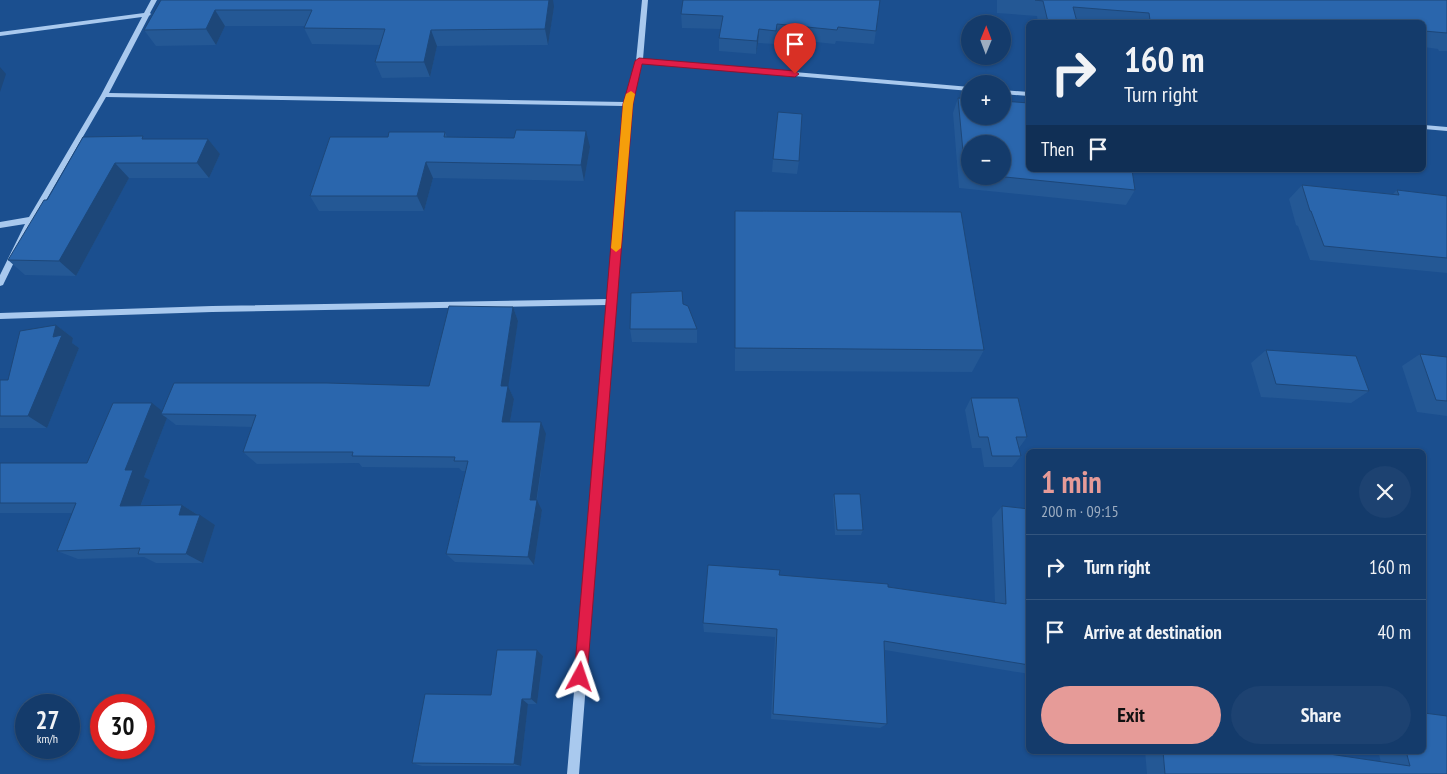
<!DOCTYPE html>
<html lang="en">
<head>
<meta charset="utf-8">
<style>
  body { margin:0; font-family:"PT Sans Narrow",sans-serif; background:#1d4271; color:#f1f3f6; height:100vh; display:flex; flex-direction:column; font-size:19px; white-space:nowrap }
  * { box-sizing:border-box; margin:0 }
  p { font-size:16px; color:#9dadc1 }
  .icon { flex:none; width:28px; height:28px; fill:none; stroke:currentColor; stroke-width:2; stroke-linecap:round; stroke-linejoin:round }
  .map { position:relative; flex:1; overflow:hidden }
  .sheet { position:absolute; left:1026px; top:449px; width:400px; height:305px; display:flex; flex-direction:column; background:#143b6b; border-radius:8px; box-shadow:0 1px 4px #0004,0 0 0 1px #33557e }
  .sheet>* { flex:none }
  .hud { position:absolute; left:1026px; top:20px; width:400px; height:152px; border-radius:8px; box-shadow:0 1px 4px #0004,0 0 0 1px #33557e; background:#143b6b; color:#f1f3f6; overflow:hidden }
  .needle { width:32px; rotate:1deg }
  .fabs { position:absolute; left:961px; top:15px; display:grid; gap:10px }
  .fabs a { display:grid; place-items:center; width:50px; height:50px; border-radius:50%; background:#143b6b; box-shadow:0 1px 4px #0004,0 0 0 1px #33557e; font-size:25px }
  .speed { position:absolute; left:15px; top:694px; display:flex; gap:10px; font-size:25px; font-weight:700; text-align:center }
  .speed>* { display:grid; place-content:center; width:65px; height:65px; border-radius:50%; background:#143b6b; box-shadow:0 1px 4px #0004,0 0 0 1px #33557e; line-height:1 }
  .speed small { font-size:12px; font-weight:400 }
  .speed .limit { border:8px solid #d22; background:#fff; color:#111 }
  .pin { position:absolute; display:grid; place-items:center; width:42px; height:42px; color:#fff; margin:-51px -21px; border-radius:50% 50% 50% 0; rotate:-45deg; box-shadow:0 0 5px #0007 }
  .pin .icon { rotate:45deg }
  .me { position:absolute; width:55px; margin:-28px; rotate:5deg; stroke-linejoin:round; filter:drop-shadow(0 0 4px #0008) }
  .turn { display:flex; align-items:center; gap:18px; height:105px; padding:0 15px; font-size:22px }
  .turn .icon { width:65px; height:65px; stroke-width:2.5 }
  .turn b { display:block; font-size:35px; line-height:42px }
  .then { display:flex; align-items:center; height:48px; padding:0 15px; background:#0003; gap:10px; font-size:19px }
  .round { display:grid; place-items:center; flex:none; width:52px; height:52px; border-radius:26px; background:#1d4271 }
  .overview { display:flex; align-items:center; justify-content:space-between; height:85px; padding:0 15px }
  h1 { font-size:30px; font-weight:800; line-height:38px; color:#e69b98 }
  .action { display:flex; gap:10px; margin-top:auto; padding:10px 15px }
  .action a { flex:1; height:58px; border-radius:30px; background:#e69b98; color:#111; font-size:20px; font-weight:800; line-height:58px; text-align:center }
  .action a+a { background:#1d4271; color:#f1f3f6 }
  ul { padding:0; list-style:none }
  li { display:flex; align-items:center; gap:15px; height:65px; padding:0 15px; border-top:1px solid #33557e }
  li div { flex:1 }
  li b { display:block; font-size:19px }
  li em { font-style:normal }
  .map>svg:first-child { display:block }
</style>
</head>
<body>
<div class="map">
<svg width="1447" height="774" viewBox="0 0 1447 774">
  <rect width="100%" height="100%" fill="#1b4f8f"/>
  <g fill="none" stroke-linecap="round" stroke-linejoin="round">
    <path fill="#a9c9ee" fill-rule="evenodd" d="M151,0H157L150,13L151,14L149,16L109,93L625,102L636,61L642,0H648L643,59L970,87V91L642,63L631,104L579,774H567L607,305L212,312L0,319V313L212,306L608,299L624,106L106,97L34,221L3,285L0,286V275L25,224L0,228V222L29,217L101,95L142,17L0,36V32L144,13Z
      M1002,90L1029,92V96L1002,94Z
      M1424,125L1447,127V131L1424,129Z"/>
  </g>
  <path fill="#245895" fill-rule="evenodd" d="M161,0L554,7L548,45L437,46L430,77L382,78L375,62L380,45L312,44L304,28L305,26H225L216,45L156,46L144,30Z
    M683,0L876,31L874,44L836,41L835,44L776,38L775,44L758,43L756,54L719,51V38L720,29L682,28L681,14Z
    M997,0H1447V51H1439L1438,49L1424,47V22H1038L1037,16L997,13Z
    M958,98L1135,190L1126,205L959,188L953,113ZM970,144L1002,176H970Z
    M445,132L447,137L590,147L584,181L433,178L424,211H319L310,196L388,137Z
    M145,139H208L220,154L209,178H129L76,276L25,275L8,260L47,200Z
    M773,159L799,161L797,174L772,172Z
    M1302,185L1393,194L1397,190L1447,196V273L1310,260L1298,226L1296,225L1289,199Z
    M735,211L984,350L972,372L735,371Z
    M683,304L697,329V343L632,342L630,329Z
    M513,307L518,321L508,386L514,399L510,422L546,434L537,500L542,510L534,565L455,562L446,554L465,471H462L459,468L362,467L359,463L257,464L243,452L252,427L176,425L167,418L144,477L150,480L141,505H182L215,525L203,563H156L144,557L78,559L57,551L72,513H0V463H87L162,410L429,386Z
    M56,325L73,338L72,343L79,348L47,428H0V380H8Z
    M1266,350L1369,391L1351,403L1261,397L1251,363Z
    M1420,354L1447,357V416L1417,412L1402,366Z
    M971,398L1027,437L1019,448L1021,456L1012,467H984L981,448H972L965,410Z
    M834,494L863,530L861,535H835L833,499Z
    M1002,506L1029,509V674L885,650L887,724L880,728L771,719L775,637L704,632L703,623L779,575L888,587L995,602L992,518Z
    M537,650L543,656L537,704H528L521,766H422L412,763L491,695Z
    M1145,751H1309L1381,762L1378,751H1424L1447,774H1147Z"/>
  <path fill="#1d4779" d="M549,0H553L554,7L548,45L545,29Z
    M215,10L225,26L216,45L206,29Z
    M759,29L758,43L756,54L757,41Z
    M431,30L437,46L430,77L424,62Z
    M0,67L6,74L0,92Z
    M586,131L590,147L584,181L581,165Z
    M208,139L220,154L209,178L197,163Z
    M426,162L433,178L424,211L417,196Z
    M115,163L129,178L76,276L59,261Z
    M513,307L518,321L508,388V386L514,399L508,433L502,422L501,386Z
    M56,325L73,338L72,343L79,348L47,428L28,416Z
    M152,403L166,414H161L167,418L144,477L150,480L137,515L120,506L125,470Z
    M541,422L546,434L536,503L537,500L542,510L534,565L528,557L530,500Z
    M182,505L198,515H179Z
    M200,515L215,525L203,563L186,554Z
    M537,650L543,656L537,704L531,699Z
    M522,699L528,704L521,766L514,764Z"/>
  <path fill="#2a66ad" stroke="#1d4779" d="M161,0H549L545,29L431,30L424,62H375L385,29L304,28L312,10H215L206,29L144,30Z
    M683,0H880L876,31L838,27L837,30L777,24L776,31L759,29L757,41L719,38L723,16L681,14Z
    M1035,0H1447V33L1424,31V22H1184L1150,20L1149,13L1073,7L1077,22H1048L1043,1Z
    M958,98L970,99V116H1002V101L1029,103V170H1132L1135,190L995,176H1002V144H970V174L965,173Z
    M778,112L802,114L799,161L773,159Z
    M516,130L586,131L581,165L426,162L417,196H310L330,137H388L389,132H445L444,137L514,138Z
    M143,136L142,139H208L197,163H115L59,261L8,260L44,200H47L83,137Z
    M1302,185L1399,195L1397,190L1447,196V258L1324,246L1311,211H1310Z
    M735,211L961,212L984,350L735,348Z
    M682,291L683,304L688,306L697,329H630L631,293Z
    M449,306L513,307L501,386H508L502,422H541L530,500H537L528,557L446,554L468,461H454L455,457L352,456L353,452H243L256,415L161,414L174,383H327L429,386Z
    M56,325L53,337L62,335L28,416H0V380H8L20,331Z
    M1266,350L1356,356L1369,391L1276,384Z
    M1420,354L1447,357V401L1436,400Z
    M971,398H1018L1027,437H1016L1021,456H992L988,437H979Z
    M113,403H152L125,470H133L120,506L182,505L179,515H200L186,554H138L140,548L57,551L76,503H0V463H87Z
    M834,494H860L863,530H837Z
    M1002,506L1029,509V665L884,641L887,724L773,714L777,629L703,623L708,565L780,570L779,575L888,584V587L1006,604Z
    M497,650H537L531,699H522L514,764L412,763L425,694L491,695Z
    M1424,713L1447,716V774H1165L1163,751H1269L1282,753V751H1309L1410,766L1406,751H1424Z"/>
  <path fill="#e11d48" stroke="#92132f" d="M639,58L795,71L799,74L795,77L642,64L633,104L587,677L585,682L580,684L576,682L574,677L623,104L635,61Z"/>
  <path fill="#f59e0b" d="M631,91L635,94L633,104L621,248L616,252L611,248L623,104L626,94Z"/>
</svg>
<div class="fabs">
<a><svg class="needle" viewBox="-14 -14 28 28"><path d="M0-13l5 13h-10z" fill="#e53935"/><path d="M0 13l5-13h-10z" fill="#9dadc1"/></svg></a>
<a>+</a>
<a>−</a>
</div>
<div class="speed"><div>27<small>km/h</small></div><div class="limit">30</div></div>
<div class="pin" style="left:795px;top:74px;background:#d93025"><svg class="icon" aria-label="arrive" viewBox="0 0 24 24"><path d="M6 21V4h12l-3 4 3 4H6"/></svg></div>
<svg class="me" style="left:580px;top:677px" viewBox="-20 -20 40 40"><path d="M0-17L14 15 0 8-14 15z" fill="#e11d48" stroke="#fff" stroke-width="4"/></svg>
<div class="hud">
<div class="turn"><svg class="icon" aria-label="right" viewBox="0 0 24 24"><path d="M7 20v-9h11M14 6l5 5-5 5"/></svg><div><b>160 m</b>Turn right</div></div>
<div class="then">Then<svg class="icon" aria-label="arrive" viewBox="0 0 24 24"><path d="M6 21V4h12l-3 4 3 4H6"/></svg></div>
</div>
<section class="sheet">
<div class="overview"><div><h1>1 min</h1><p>200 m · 09:15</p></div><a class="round"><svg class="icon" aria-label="close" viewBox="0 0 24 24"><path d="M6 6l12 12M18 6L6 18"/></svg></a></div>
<ul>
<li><svg class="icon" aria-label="right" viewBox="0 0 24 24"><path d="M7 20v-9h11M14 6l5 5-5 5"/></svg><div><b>Turn right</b></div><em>160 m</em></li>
<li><svg class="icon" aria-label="arrive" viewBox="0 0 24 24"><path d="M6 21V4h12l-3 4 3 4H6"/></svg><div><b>Arrive at destination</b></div><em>40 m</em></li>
</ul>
<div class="action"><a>Exit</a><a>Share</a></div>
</section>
</div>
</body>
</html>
